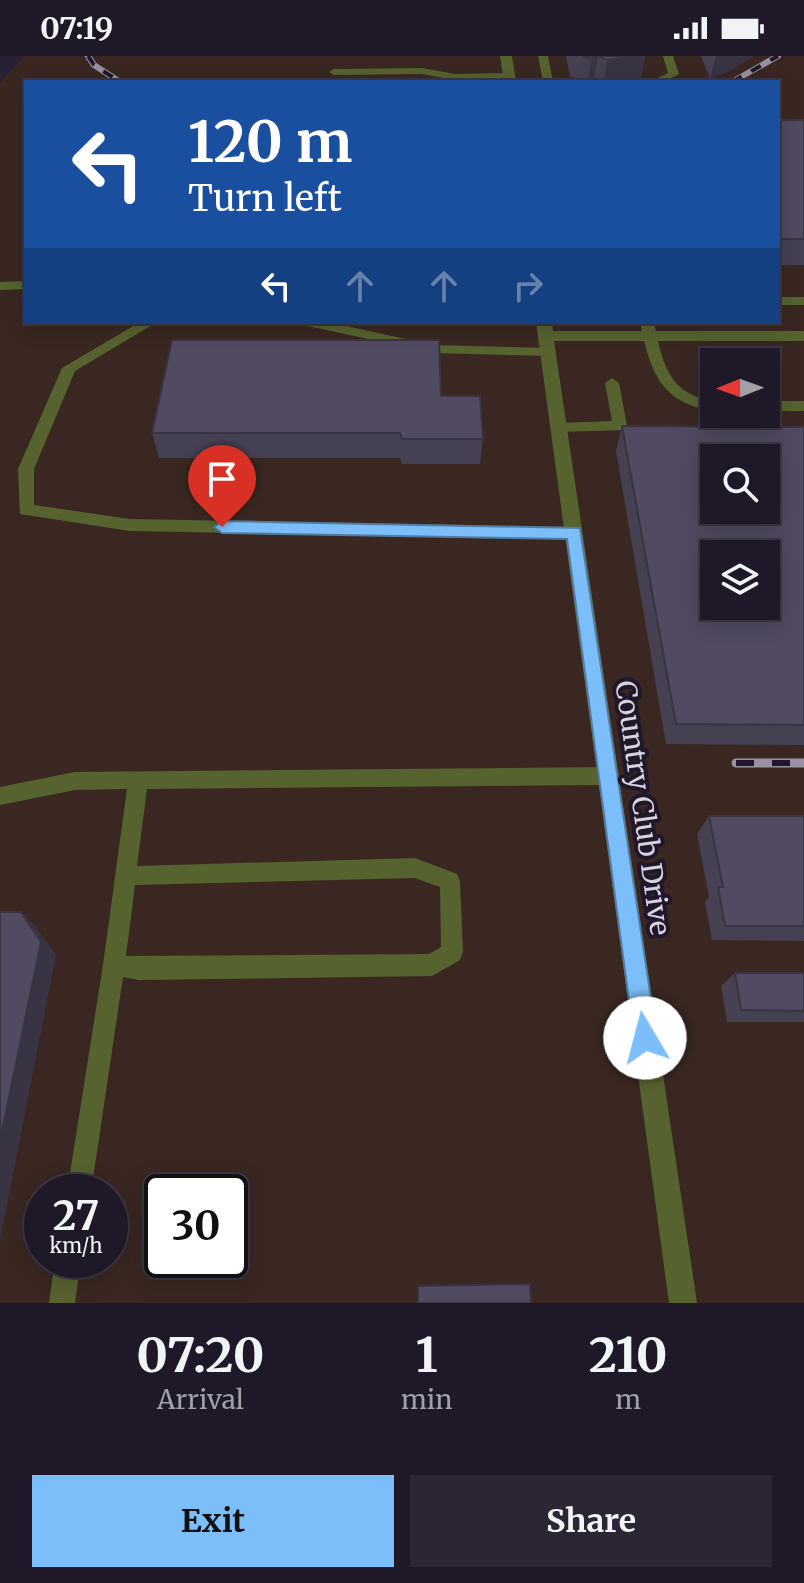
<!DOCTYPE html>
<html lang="en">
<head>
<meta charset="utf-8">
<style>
  body { margin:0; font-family:Merriweather,serif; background:#2c2534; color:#f1f3f6; height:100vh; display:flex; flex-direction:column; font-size:30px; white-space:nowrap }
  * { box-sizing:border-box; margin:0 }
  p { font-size:26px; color:#a1a0a8 }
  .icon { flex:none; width:44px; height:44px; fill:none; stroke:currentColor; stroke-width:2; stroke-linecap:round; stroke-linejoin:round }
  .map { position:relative; height:1247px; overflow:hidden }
  .drawer { display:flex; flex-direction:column; background:#1f1828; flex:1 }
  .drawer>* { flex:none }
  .top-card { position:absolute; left:24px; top:24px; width:756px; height:244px; border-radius:0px; box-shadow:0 4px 20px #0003,0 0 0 2px #3c3745; background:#1a4fa0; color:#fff; overflow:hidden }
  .needle { width:52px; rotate:269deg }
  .fabs { position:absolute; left:700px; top:292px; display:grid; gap:16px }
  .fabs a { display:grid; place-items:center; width:80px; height:80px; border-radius:0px; background:#1f1828; box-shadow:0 4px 20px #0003,0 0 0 2px #3c3745; font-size:40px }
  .speed { position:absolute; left:24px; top:1118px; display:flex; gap:16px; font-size:40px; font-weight:700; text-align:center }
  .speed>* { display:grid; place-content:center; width:104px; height:104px; border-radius:50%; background:#1f1828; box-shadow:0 4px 20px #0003,0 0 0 2px #3c3745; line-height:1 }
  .speed small { font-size:20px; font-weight:400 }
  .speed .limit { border:4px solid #111; border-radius:12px; background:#fff; color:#111 }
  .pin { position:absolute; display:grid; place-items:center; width:68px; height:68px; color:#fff; margin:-82px -34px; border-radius:50% 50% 50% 0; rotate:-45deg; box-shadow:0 0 8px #0007 }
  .pin .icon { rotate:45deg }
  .me { position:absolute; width:88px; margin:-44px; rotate:352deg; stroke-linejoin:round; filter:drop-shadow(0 0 6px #0008) }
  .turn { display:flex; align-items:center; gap:28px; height:168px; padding:0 32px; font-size:36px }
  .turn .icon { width:104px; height:104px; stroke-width:2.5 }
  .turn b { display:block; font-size:56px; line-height:68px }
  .lanes { display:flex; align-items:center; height:76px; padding:0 32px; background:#0003; justify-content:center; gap:40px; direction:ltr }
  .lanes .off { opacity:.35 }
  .eta { display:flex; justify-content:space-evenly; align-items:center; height:136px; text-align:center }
  .eta b { font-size:48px; font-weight:700; line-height:56px }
  .primary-button { display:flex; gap:16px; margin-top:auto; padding:16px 32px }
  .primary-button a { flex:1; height:92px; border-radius:0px; background:#7cbef9; color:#111; font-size:32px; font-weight:700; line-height:92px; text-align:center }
  .primary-button a+a { background:#2c2534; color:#f1f3f6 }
  .status { display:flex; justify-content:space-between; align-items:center; height:56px; padding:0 40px; background:#1f1828; direction:ltr }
  .status svg { height:22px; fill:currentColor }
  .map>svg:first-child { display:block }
</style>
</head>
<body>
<div class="status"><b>07:19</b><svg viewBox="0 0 49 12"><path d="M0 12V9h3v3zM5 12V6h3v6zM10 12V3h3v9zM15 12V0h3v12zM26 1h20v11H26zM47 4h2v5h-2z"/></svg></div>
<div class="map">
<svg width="804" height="1247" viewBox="0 0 804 1247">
  <rect width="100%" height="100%" fill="#292035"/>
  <path fill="#3a2722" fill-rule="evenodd" d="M24,0H804V1247H0V27ZM26,26H778V266H26ZM714,306H766V358H714ZM714,402H766V454H714ZM714,498H766V550H714ZM42,1136H110V1204H42ZM162,1136H230V1204H162Z"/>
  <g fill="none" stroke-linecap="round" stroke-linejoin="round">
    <path fill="#56632f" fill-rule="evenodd" d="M538,0H548L553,26H543Z
      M663,0H673L679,18L663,26H649L668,17Z
      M422,12L455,18L509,17L514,20L509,23L455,24L422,18L334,19L329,16L334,13Z
      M26,225V233L0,234V226Z
      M778,241H804V249H778Z
      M140,266H157L75,315L34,413V449L130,463L574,471L582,477L574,483L130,475L20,458L18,413L62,312Z
      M301,266H328L433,289L549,292L556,296L549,300L433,297L308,270Z
      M640,266H654C662,305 668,339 714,345V355C660,347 650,315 640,266Z
      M612,322L619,327L627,370L625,374L555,376V368L560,367L612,365L605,327Z
      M766,345H804V355H766Z
      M609,711L616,714L619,720L616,726L609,729L147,733L137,810L415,802L457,818L460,825L463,896L460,904L432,920L139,924L123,921L91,1136H67L103,909L127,733L75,734L0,749V731L75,716ZM415,822L440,831L441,891L429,898L126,900L135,829Z
      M55,1204H81L75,1247H49Z"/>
    <path fill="#56632f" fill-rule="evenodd" d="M500,0H512L516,26H504Z
      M536,266H552L553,275H804V285H554L697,1247H669Z"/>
    <g stroke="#9891a2" stroke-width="6">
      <path id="rail-far1" d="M88,0L94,9L120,26
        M732,26L778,0"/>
    </g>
    <g stroke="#9891a2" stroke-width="9">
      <path id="rail" d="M736,707H804"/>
    </g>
    <use href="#rail-far1" stroke="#20172a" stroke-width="4" stroke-dasharray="11" stroke-linecap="butt"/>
    <use href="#rail" stroke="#20172a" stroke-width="6" stroke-dasharray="18" stroke-linecap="butt"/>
  </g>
  <path fill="#464053" d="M566,0H645L641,23L619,26H598L594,24L591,26H583L570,20Z
    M701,0H753L731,14L710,23Z
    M778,64H804V209H778Z
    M441,340L483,383L480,408H402L400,402H159L152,377Z
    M622,370L804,371V689L666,688L616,395Z
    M709,760H804V885L712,884L705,846L709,841L697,778Z
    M735,917H804V966H727L721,930Z"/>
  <path fill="#393444" d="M598,0L594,24L588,26L591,3Z
    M634,0H645L641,23L619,26H604L607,4Z
    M716,0H753L731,14L710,23Z
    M21,856L36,871L56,899L0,1184V1085Z"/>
  <path fill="#514a61" stroke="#393444" stroke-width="2" fill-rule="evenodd" d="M583,0H598L591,3Z
    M598,0H634L607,4Z
    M778,64H804V183H778Z
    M172,284H439L441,340H480L483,383H402L400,377H152Z
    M622,370L804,371V669L676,668ZM714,402H766V454H714ZM714,498H766V550H714Z
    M709,760H804V870H725L718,831H723Z
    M0,856H21L41,886L0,1085Z
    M735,917H804V955L741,954Z
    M530,1228L531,1247H418V1230Z"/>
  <path fill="#7cbef9" stroke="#517ca2" stroke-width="2" d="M222,465L580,472L657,982L653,990L645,994L637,990L634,982L567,483L222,477L214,471Z"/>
  <g text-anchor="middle" stroke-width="8" stroke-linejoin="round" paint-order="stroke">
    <g font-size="28" fill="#d8d2e0" stroke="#20172a">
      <text transform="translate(643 752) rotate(82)" y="10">Country Club Drive</text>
    </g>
  </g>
</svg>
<div class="fabs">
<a><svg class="needle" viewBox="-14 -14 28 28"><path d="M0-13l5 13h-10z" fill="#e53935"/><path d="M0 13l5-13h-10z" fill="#a1a0a8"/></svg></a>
<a><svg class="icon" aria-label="search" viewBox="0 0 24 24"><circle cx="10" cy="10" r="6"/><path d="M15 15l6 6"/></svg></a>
<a><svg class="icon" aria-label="layers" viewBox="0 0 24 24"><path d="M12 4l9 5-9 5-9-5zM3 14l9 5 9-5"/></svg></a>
</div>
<div class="speed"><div>27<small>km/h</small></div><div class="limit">30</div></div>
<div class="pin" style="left:222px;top:471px;background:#d93025"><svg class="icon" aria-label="arrive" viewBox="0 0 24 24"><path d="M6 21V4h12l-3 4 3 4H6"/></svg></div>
<svg class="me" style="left:645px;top:982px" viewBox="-20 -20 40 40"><circle r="19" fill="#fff"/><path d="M0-13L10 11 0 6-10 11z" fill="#7cbef9"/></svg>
<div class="top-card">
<div class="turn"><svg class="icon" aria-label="left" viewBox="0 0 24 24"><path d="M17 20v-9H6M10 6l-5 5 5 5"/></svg><div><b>120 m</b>Turn left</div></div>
<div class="lanes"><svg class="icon" aria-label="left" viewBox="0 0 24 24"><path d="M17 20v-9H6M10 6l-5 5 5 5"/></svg><svg class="icon off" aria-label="ahead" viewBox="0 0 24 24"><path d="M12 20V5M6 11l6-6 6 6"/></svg><svg class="icon off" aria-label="ahead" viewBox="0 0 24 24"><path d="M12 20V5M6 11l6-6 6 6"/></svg><svg class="icon off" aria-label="right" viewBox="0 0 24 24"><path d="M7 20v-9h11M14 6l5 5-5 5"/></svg></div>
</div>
</div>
<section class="drawer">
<div class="eta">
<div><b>07:20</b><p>Arrival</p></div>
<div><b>1</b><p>min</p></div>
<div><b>210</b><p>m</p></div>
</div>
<div class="primary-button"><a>Exit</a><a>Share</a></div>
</section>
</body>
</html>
